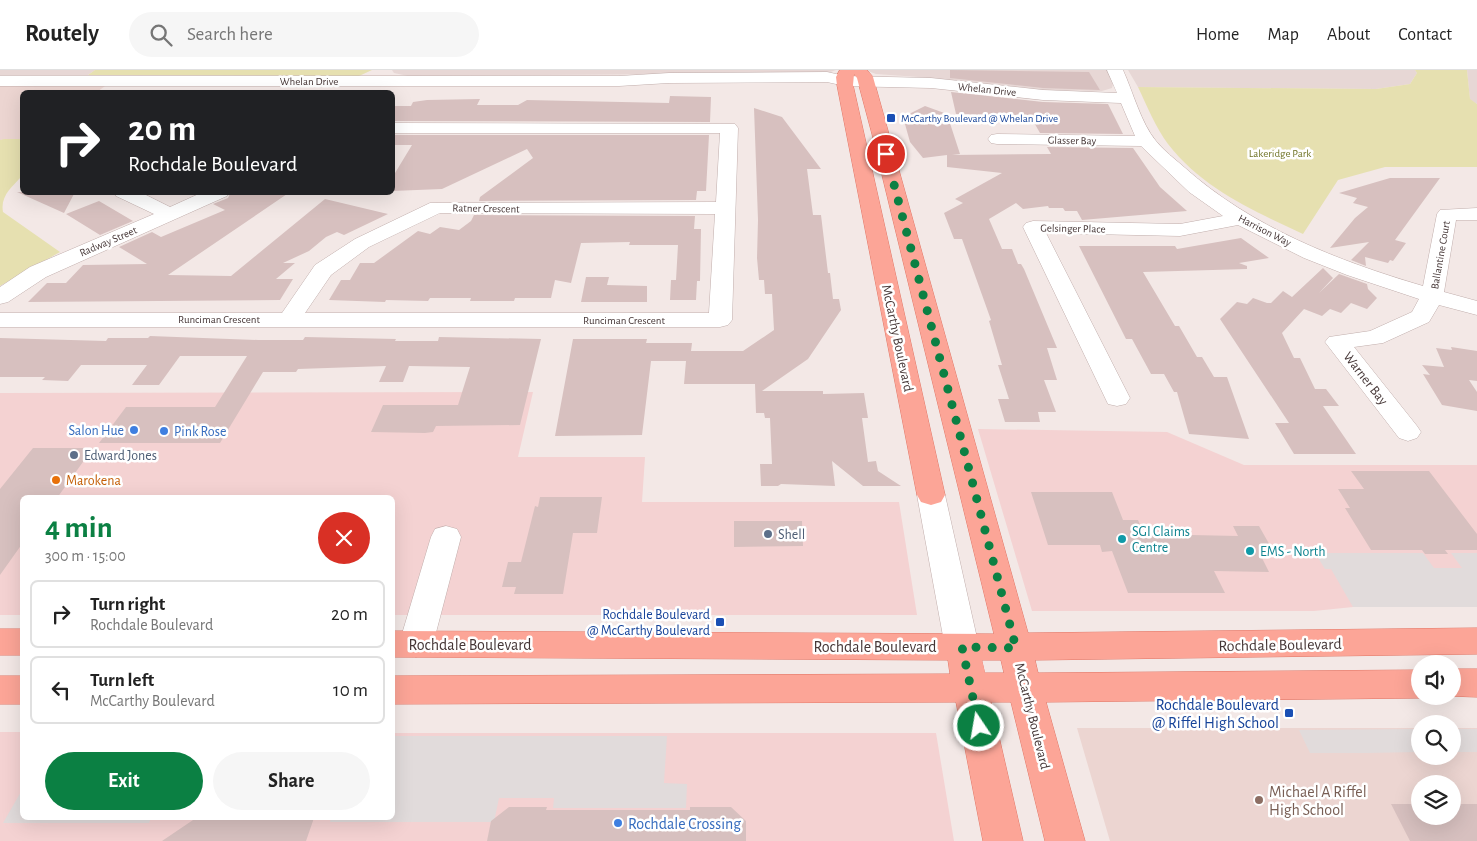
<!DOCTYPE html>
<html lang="en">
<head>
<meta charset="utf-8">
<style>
  body { margin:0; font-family:"Alegreya Sans",sans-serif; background:#f6f6f6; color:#222; height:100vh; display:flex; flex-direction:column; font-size:19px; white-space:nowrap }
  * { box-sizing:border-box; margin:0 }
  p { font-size:16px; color:#767676 }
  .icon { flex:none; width:28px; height:28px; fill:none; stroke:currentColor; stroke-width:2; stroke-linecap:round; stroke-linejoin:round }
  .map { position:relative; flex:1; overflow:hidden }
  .drawer { position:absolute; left:20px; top:425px; width:375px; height:325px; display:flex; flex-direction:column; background:#fff; border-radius:8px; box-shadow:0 5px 20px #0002 }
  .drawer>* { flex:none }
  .guide { position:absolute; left:20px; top:20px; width:375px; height:105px; border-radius:8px; box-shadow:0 5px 20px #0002; background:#202124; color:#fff; overflow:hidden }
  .buttons { position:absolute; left:1411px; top:585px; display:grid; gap:10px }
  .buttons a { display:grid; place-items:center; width:50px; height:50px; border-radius:50%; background:#fff; box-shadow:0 5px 20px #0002; font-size:25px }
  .pin { position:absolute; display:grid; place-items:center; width:42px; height:42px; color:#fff; margin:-21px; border:2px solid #fff; border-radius:50%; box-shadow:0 1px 5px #0007 }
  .me { position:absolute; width:55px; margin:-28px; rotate:348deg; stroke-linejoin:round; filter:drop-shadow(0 0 4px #0008) }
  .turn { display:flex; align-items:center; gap:18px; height:105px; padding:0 25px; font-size:22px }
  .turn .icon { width:65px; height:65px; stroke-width:2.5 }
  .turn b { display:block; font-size:35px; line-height:42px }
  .round { display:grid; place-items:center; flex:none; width:52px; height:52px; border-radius:26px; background:#f6f6f6 }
  .headline { display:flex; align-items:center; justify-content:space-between; height:85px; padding:0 25px }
  h1 { font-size:30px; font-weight:700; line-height:38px; color:#0b8043 }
  .action { display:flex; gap:10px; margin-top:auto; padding:10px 25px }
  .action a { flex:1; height:58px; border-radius:30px; background:#0b8043; color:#fff; font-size:20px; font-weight:700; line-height:58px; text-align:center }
  .action a+a { background:#f6f6f6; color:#222 }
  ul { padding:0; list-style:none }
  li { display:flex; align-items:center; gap:15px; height:68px; margin:0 10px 8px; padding:0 15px; border:2px solid #e0e0e0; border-radius:8px }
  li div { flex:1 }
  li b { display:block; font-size:19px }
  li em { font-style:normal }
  header { display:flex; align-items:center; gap:30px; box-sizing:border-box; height:70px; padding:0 25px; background:#fff; border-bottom:1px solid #e0e0e0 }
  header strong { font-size:24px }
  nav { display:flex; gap:28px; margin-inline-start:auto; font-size:18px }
  .search { width:350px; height:45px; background:#f6f6f6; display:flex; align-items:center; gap:12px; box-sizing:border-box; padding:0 18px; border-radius:28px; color:#767676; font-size:19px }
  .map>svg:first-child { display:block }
</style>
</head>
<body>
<header>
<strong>Routely</strong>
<div class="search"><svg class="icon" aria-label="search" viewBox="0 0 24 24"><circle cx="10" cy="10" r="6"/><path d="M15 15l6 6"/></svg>Search here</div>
<nav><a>Home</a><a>Map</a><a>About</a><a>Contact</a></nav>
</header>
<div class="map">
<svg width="1477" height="771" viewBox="0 0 1477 771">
  <rect width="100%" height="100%" fill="#f3e8e6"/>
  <path fill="#e7d7d5" d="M0,0H95L88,5H0Z
    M392,0H836L827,3L408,6L394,3Z
    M865,0H1106L1113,14L1112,18L1102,21L1042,20L918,7L876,4Z
    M1128,0H1415L1417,3L1410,14L1376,19L1138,17Z
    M1467,0H1477V34L1470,30Z"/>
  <path fill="#f4d2d2" d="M533,322L518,387H645L642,432H899L917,545H393L392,428H22V545H0V323Z
    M978,359L1167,362L1244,395H1477V537H1353L1314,541H1032Z
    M0,662H22V748H392L393,663H936L954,771H0Z"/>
  <path fill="#ecd5d1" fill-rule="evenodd" d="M0,16H105L97,22H22V69L0,70Z
    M1077,658H1420V686H1452L1453,658H1477V771H1110ZM1420,714H1452V746H1420Z"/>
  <path fill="#e6e0b0" d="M95,0H372L359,6L88,5Z
    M1415,0H1467L1470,29L1477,34V97H1385L1338,110L1303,164C1254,141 1203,119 1168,74C1156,58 1147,36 1138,17L1376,19L1410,14L1417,3Z
    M4,69H22V106C12,117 0,126 3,142L60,182L0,216V70Z"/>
  <path fill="#e1dbdb" d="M1315,483H1423L1434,498H1462L1451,483H1477V537H1353L1331,499H1325Z
    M1420,659V682L1366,683H1310L1299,660Z
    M1453,659H1477V682H1453Z
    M393,666H667L664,713L687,714L686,738H553L554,728H499L494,752H330L331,748H392Z
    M22,720V748H151L149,753H3Z"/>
  <path fill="#d7c0bf" d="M950,0L1089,2L1100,20L1043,18L950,8Z
    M951,22L1043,32L1108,34L1123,64L1040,63L1032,49H1025L1024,46L956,44Z
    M670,26L711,27L710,52L392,51V36H411L413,32L427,30L480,29L477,35H518L527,30L669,33Z
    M925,36L947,44L960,84L952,85L1051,84L1047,77L1133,78L1160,117L1187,141L1082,150L1077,141H1065L1063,138H1049L1048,136L1023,139L1016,133L989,149L1002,179H1012L1018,194H1021L1024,199L1057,278H1047L1057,310H1044L1056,342H1038L1040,352H1005L998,329H1009L998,295H1002L989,251L991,250L962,169H954L944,143L963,133L955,129L1002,103L947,97V85L923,88L910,72L903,47Z
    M754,38L782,47L821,99H807L813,145H821L828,203H830L833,229H839L841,240L808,289L762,321H823V324L864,323L868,348H862L868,392L876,391L878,401L901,416H863L832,391L835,416L781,414L778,416H761L760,394H772L770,348H765L764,343H756L755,314H684L686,291H651L642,365L555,366L573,269H647L646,273H692L691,281H743L774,260L772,224H765L764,210H759L757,188L758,150Z
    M392,65H709L706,121H697L696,130L479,131L480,127L533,88L527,79L442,119L392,121V108L412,75H392Z
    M1390,108H1440L1395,170L1406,173L1393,191L1390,190L1388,193L1365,187L1366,196L1351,190L1369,172L1330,178L1355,148L1368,137L1353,133L1357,128L1339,123Z
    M17,122H75L64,143Z
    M231,122H290L168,205L231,206L325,129L388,144L344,165L337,162L326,167L309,181L283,193H295L276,209H293L280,230L28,232L47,213H66L83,195L147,194L119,177L152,162L161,167L225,140L213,134L228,128Z
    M99,131L133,151L100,165L66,144Z
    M474,145L695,146L694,159H701L700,211H697L696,230H670L671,210H676L678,175H629L630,172L581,173L571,213L555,210L551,228H515L514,231H470L471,228H430L428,231L386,230L385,232L329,230L341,210H350L360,193H374L418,161L430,164L440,157L459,160L471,151Z
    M1241,168L1269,188L1239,193L1247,196V199L1143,202L1175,256H1179L1197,287H1202L1214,307H1227L1249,369L1189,364L1177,322H1174L1164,304H1151L1132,269H1126L1079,176H1175L1177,179Z
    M1323,198L1333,208L1319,223L1339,204L1367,214L1368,219L1377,228L1367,239L1351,233L1341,243L1330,239L1322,246L1304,239L1282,263L1294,288H1300L1315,319H1326L1339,336H1323L1356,384H1294L1275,353H1289L1220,249L1237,232L1247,234L1253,228L1267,233H1271L1283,221L1292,227Z
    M586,207H609L607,215L647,216V232H581Z
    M150,266L258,270H303L305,267L396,269L395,271H438L439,267L541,269L520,355L436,356L433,362L425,363L371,362L383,335H458L470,297L409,296L403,312H379L386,296L298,299L296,302H263L220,373H99L126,337H215L247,286H180L159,315H132L147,295H81L68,311L42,310L45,307H0V268L106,271L108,268H148Z
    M1451,277L1477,281V311L1469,310L1477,322V341L1442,335L1423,304L1430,305L1422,295L1444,297L1436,278L1452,280Z
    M33,378H93L57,428H22V474L0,505V419Z
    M1351,401H1429L1477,464V480H1445L1448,484H1425L1422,480H1371L1345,438H1350L1338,419H1364Z
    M1031,422H1112L1123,450H1138L1144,464L1238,466L1233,456H1259L1276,486H1261L1269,502L1214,501L1225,523H1128L1112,481L1102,482L1100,475H1048Z
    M540,427H602L597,463H573L563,524H514L516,517H502L508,492H521L535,436L538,437Z
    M734,451H802L803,476L734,477Z
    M1391,734H1420V746H1452V734H1477V771H1410Z
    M509,737H547L546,740H690V737H731L746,751V771H487L491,751Z
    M196,748H314L306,771H162Z"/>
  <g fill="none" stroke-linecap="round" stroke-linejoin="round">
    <g stroke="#c1aeac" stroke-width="1">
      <path id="minor" d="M1107,0H1123C1133,22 1141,53 1156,71C1164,81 1175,89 1184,97C1251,157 1338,191 1423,216L1437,144L1440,140L1477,138V150H1456L1444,222L1477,231V245L1439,235L1429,252L1383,273L1354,277L1417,356L1421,362L1417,368L1408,371L1399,368L1325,272L1329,267L1370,261L1412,242L1419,229L1347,205L1304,188L1238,155L1180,166L1046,163L1130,328L1126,334L1117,336L1108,334L1023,157L1026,153L1033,151L1180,154L1223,146L1189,122L1141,76L997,74L991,73L988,69L991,65L997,64L1135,66L1121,33L1043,30L931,18L845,16L827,12L669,13L619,16H0V6H619L669,3L827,2L845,6L931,8L1043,20L1117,23Z
        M392,53L735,54L738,58L732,250L728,255L720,257H0V243H282L315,195L355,169L430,133L716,132L720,63H392ZM440,143L715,144L709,243H305L331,205L369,177Z
        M114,122H140L170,137L203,122H229L227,126L46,207L8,232L0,234V217L30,197L154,144L116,126Z
        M931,415L941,418L945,425L979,577L974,586L962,590L950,586L945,577L917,425L921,418Z
        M446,456L457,459L461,467L433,574L428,583L416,587L404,583L399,574L431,467L435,459Z"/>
    </g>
    <g stroke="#e17767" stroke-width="1">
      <path id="major" d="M840,0H867L873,7L1028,563L1477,558V584L1035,590L1038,603L1420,600V626H1426L1420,628L1046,632L1085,771H1045L1011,632H991L1023,771H983L956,632L392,634V606L950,604L948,590L392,587V561L994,564L872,64L857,8L854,4L853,15L945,425L941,432L931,435L921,432L917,425L837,15L836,7ZM982,590H1001L1004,603H985Z
        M0,559H22V585H0Z
        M1452,599H1477V627L1449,626H1452Z
        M0,606H22V634H0Z"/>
    </g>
    <use href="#minor" fill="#fff" fill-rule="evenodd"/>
    <use href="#major" fill="#fca597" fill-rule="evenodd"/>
  </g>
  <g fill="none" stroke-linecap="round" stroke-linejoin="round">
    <path stroke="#0b8043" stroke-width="9" stroke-dasharray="0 16.2" d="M886,84L1016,578L962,577L979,656"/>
  </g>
  <g fill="#1a4fb4" stroke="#fff" stroke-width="2">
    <rect x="886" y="43" width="10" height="10" rx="2.5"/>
    <rect x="715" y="547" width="10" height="10" rx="2.5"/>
    <rect x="1284" y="638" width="10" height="10" rx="2.5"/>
  </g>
  <g fill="#3f7fe0" stroke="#fff" stroke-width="2">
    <circle cx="134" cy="360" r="5"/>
    <circle cx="164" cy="361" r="5"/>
    <circle cx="618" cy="753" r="5"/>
  </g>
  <g fill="#5c6f8a" stroke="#fff" stroke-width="2">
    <circle cx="74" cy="385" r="5"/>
    <circle cx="768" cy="464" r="5"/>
  </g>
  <circle fill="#e8710a" stroke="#fff" stroke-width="2" cx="56" cy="410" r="5"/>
  <g fill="#0f9aa8" stroke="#fff" stroke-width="2">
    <circle cx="1122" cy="469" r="5"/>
    <circle cx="1250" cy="481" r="5"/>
  </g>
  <circle fill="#8d6e63" stroke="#fff" stroke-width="2" cx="1259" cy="730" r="5"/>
  <g text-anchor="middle" stroke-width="5" stroke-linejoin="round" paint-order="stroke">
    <g font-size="11" fill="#453636" stroke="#fff">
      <text x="309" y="15">Whelan Drive</text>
      <text transform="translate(987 19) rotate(6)" y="4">Whelan Drive</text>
      <text transform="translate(1072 70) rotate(1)" y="4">Glasser Bay</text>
      <text transform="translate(486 138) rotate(1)" y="4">Ratner Crescent</text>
      <text transform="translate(1073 158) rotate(1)" y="4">Gelsinger Place</text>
      <text transform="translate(1265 160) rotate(27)" y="4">Harrison Way</text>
      <text transform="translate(108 171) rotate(-23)" y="4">Radway Street</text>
      <text transform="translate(1440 185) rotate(-80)" y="4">Ballantine Court</text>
      <text x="219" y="253">Runciman Crescent</text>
      <text x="624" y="254">Runciman Crescent</text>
    </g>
    <g font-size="11" fill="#164399" stroke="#fff" text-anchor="start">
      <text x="901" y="52">McCarthy Boulevard @ Whelan Drive</text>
    </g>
    <g font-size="11" fill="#72762a" stroke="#fff">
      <text x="1280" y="87">Lakeridge Park</text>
    </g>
    <g font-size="14" fill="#453636" stroke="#fff">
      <text transform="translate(898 268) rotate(78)" y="5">McCarthy Boulevard</text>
      <text transform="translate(1366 308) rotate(52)" y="5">Warner Bay</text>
      <text transform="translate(1033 646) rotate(76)" y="5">McCarthy Boulevard</text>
    </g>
    <g font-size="14" fill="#366cbe" stroke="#fff" text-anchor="end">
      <text x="124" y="365">Salon Hue</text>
      <text x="174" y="366" text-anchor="start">Pink Rose</text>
    </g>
    <g font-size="14" fill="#4e5e75" stroke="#fff" text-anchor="start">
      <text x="84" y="390">Edward Jones</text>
      <text x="778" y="469">Shell</text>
    </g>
    <g font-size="14" fill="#c56008" stroke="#fff" text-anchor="start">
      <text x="66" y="415">Marokena</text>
    </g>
    <g font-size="14" fill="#0d838f" stroke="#fff" text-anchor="start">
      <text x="1132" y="466">SGI Claims<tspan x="1132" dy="16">Centre</tspan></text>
      <text x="1260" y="486">EMS - North</text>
    </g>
    <g font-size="14" fill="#164399" stroke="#fff" text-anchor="end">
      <text x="710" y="549">Rochdale Boulevard<tspan x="710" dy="16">@ McCarthy Boulevard</tspan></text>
    </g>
    <g font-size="16" fill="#453636" stroke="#fff">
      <text x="470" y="580">Rochdale Boulevard</text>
      <text transform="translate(1280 574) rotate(-1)" y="6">Rochdale Boulevard</text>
      <text x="875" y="582">Rochdale Boulevard</text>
    </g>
    <g font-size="16" fill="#164399" stroke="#fff" text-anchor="end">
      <text x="1279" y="640">Rochdale Boulevard<tspan x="1279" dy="18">@ Riffel High School</tspan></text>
    </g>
    <g font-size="16" fill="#785e54" stroke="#fff" text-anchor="start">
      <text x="1269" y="727">Michael A Riffel<tspan x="1269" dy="18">High School</tspan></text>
    </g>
    <g font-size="16" fill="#366cbe" stroke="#fff" text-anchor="start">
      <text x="628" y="759">Rochdale Crossing</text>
    </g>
  </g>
</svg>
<div class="buttons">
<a><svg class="icon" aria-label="sound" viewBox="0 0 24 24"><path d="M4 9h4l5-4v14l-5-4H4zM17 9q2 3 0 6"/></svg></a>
<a><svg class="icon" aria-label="search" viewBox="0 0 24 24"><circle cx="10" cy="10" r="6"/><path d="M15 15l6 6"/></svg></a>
<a><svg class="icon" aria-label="layers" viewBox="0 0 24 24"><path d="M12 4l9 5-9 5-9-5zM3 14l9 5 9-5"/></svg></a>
</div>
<div class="pin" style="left:886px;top:84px;background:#d93025"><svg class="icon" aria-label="arrive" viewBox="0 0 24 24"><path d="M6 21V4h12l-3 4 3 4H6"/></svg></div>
<svg class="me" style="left:979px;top:656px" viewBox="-20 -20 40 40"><circle r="17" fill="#0b8043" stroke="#fff" stroke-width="3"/><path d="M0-11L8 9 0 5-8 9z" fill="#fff"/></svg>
<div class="guide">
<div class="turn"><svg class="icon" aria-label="right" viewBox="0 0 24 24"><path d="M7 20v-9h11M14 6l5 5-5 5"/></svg><div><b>20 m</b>Rochdale Boulevard</div></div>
</div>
<section class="drawer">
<div class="headline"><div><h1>4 min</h1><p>300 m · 15:00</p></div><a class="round" style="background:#d93025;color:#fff"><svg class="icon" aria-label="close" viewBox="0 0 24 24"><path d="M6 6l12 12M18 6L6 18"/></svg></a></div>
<ul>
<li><svg class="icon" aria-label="right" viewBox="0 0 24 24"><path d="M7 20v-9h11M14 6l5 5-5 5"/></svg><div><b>Turn right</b><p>Rochdale Boulevard</p></div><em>20 m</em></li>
<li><svg class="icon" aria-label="left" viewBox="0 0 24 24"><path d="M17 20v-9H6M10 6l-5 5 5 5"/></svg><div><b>Turn left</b><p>McCarthy Boulevard</p></div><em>10 m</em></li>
</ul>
<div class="action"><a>Exit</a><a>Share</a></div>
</section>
</div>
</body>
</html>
